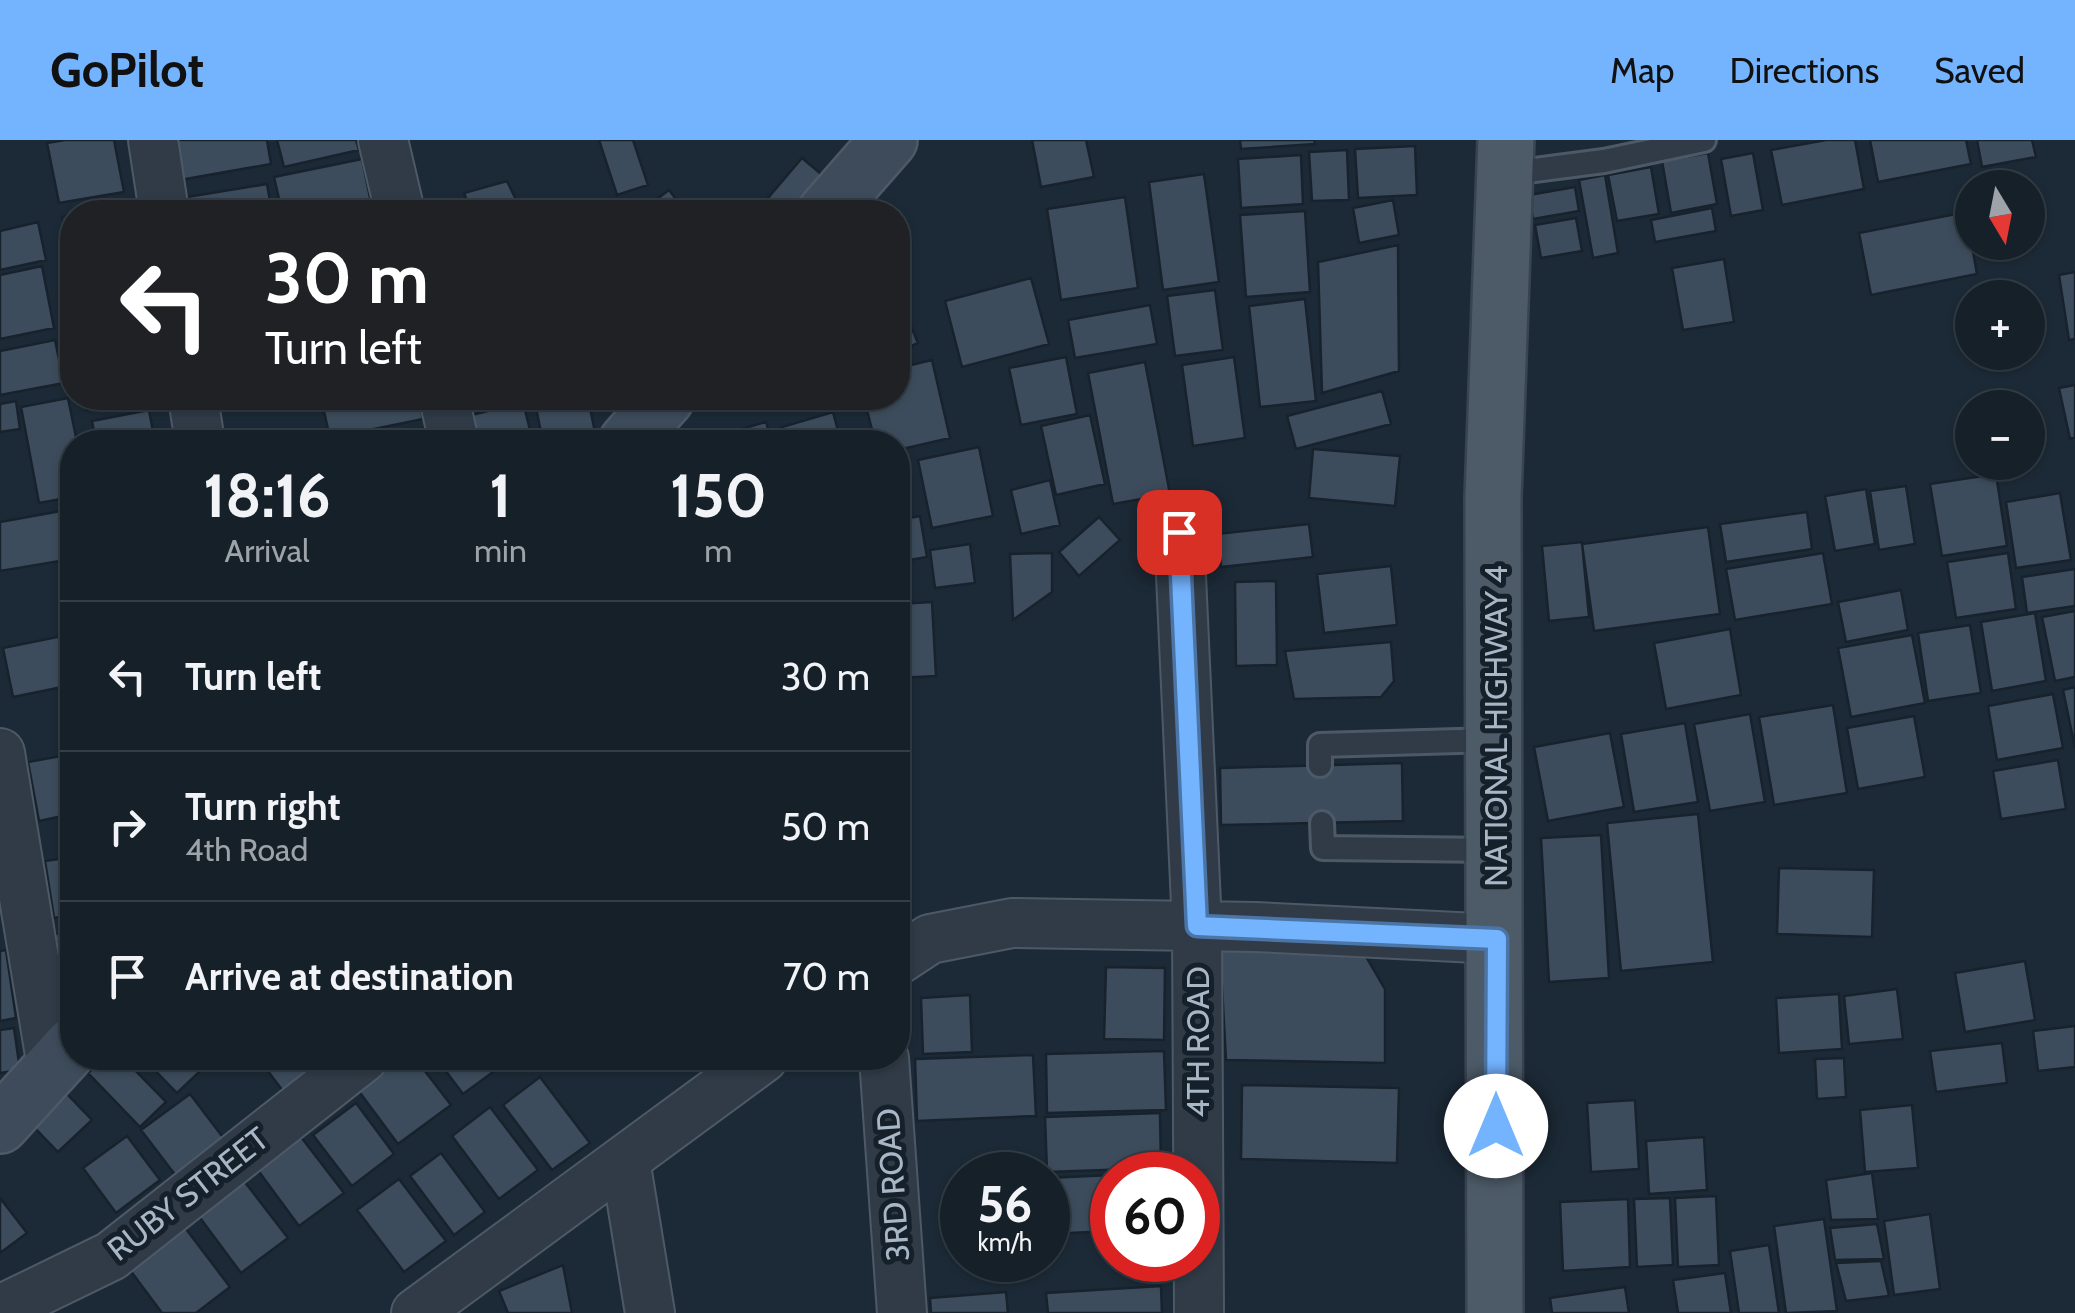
<!DOCTYPE html>
<html lang="en">
<head>
<meta charset="utf-8">
<style>
  body { margin:0; font-family:Cabin,sans-serif; background:#222d35; color:#f1f3f6; height:100vh; display:flex; flex-direction:column; font-size:38px; white-space:nowrap }
  * { box-sizing:border-box; margin:0 }
  p { font-size:32px; color:#9da3a8 }
  .icon { flex:none; width:55px; height:55px; fill:none; stroke:currentColor; stroke-width:2; stroke-linecap:round; stroke-linejoin:round }
  .map { position:relative; flex:1; overflow:hidden }
  .sheet { position:absolute; left:60px; top:290px; width:850px; height:640px; display:flex; flex-direction:column; background:#152029; border-radius:40px; box-shadow:0 2px 8px #0004,0 0 0 2px #343e46 }
  .sheet>* { flex:none }
  .banner { position:absolute; left:60px; top:60px; width:850px; height:210px; border-radius:40px; box-shadow:0 2px 8px #0004,0 0 0 2px #343e46; background:#202124; color:#fff; overflow:hidden }
  .needle { width:65px; rotate:170deg }
  .fabs { position:absolute; left:1955px; top:30px; display:grid; gap:20px }
  .fabs a { display:grid; place-items:center; width:90px; height:90px; border-radius:50%; background:#152029; box-shadow:0 2px 8px #0004,0 0 0 2px #343e46; font-size:50px }
  .speed { position:absolute; left:940px; top:1012px; display:flex; gap:20px; font-size:50px; font-weight:700; text-align:center }
  .speed>* { display:grid; place-content:center; width:130px; height:130px; border-radius:50%; background:#152029; box-shadow:0 2px 8px #0004,0 0 0 2px #343e46; line-height:1 }
  .speed small { font-size:25px; font-weight:400 }
  .speed .limit { border:15px solid #d22; background:#fff; color:#111 }
  .pin { position:absolute; display:grid; place-items:center; width:85px; height:85px; color:#fff; margin:-42px; border-radius:20px; box-shadow:0 5px 15px #0006 }
  .me { position:absolute; width:110px; margin:-55px; rotate:0deg; stroke-linejoin:round; filter:drop-shadow(0 0 8px #0008) }
  .turn { display:flex; align-items:center; gap:35px; height:210px; padding:0 40px; font-size:45px }
  .turn .icon { width:130px; height:130px; stroke-width:2.5 }
  .turn b { display:block; font-size:70px; line-height:85px }
  .eta { display:flex; justify-content:space-evenly; align-items:center; height:170px; text-align:center }
  .eta b { font-size:60px; font-weight:700; line-height:70px }
  ul { padding:0; list-style:none }
  li { display:flex; align-items:center; gap:30px; height:150px; padding:0 40px; border-top:2px solid #343e46 }
  li div { flex:1 }
  li b { display:block; font-size:38px }
  li em { font-style:normal }
  header { display:flex; align-items:center; gap:60px; box-sizing:border-box; height:140px; padding:0 50px; background:#74b4ff; color:#111 }
  header strong { font-size:48px }
  nav { display:flex; gap:55px; margin-inline-start:auto; font-size:35px }
  .map>svg:first-child { display:block }
</style>
</head>
<body>
<header>
<strong>GoPilot</strong>
<nav><a>Map</a><a>Directions</a><a>Saved</a></nav>
</header>
<div class="map">
<svg width="2075" height="1173" viewBox="0 0 2075 1173">
  <rect width="100%" height="100%" fill="#1c2a37"/>
  <path fill="#3d4c5c" stroke="#18222d" stroke-width="2.5" d="M65,0H114L124,52L59,63L47,3Z
    M173,0H267L271,24L180,40Z
    M277,0H356L359,10L284,27Z
    M599,0H633L648,45L617,55Z
    M1032,0H1086L1094,37L1041,47Z
    M1240,0H1314L1315,4L1241,9Z
    M1826,0H1855L1864,49L1782,65L1771,10Z
    M1870,0H1966L1971,24L1878,42Z
    M1977,0H2032L2036,17L1982,27Z
    M1415,6L1417,55L1358,58L1355,9Z
    M1347,10L1349,60L1312,61L1309,12Z
    M1708,13L1717,64L1671,73L1662,21Z
    M1753,13L1763,70L1731,76L1721,19Z
    M1301,15L1303,64L1241,68L1238,19Z
    M802,18L827,39L799,72H772L762,65Z
    M362,19L373,72H282L274,37Z
    M1651,27L1659,74L1617,81L1608,35Z
    M1204,34L1219,142L1163,150L1149,42Z
    M1605,35L1618,113L1593,118L1579,40Z
    M507,41L522,72H471L464,53Z
    M267,44L272,72H177L175,59Z
    M1575,47L1579,71L1533,79L1529,55Z
    M669,50L686,72H642L641,71Z
    M1125,57L1138,148L1061,160L1047,69Z
    M1393,60L1399,95L1359,103L1353,68Z
    M1712,68L1716,91L1655,102L1651,80Z
    M1305,71L1310,152L1246,157L1240,75Z
    M1966,72L1977,134L1871,155L1859,93Z
    M72,75V112L70,113L62,77Z
    M1576,78L1582,111L1541,118L1535,85Z
    M38,82L46,120L0,130V91Z
    M1398,105L1399,231L1322,253L1318,122Z
    M1724,119L1734,182L1683,190L1672,128Z
    M72,123V165H70L62,126Z
    M42,126L54,188L0,199V135Z
    M2075,132V199L2069,200L2059,135Z
    M1031,138L1049,204L962,227L945,161Z
    M1215,150L1223,210L1175,216L1167,156Z
    M898,155L918,203L898,212Z
    M1305,159L1316,261L1260,267L1249,166Z
    M1150,165L1157,204L1075,218L1068,180Z
    M55,200L64,243L0,255V211Z
    M1066,217L1077,274L1021,285L1009,228Z
    M1234,217L1245,298L1193,306L1182,225Z
    M932,220L950,298L898,310V302H875L864,258H898V228Z
    M1145,222L1170,354L1113,364L1088,233Z
    M2075,245V297L2070,299L2059,248Z
    M1382,251L1391,284L1296,309L1287,276Z
    M68,258L77,302H72V357L39,363L21,267Z
    M84,258H148L86,270Z
    M321,258H419L423,279L330,298Z
    M534,258H588L597,302H543Z
    M16,261L20,289L0,292V264Z
    M523,262L533,302H479L472,275Z
    M149,270L155,302H96L92,281Z
    M833,272L841,302H786L782,287Z
    M1090,275L1105,344L1056,355L1041,286Z
    M766,282L772,302H711L710,298Z
    M431,292L433,302H386Z
    M979,307L993,376L932,388L918,320Z
    M1313,309L1400,316L1395,366L1309,358Z
    M1996,334L2007,406L1942,416L1930,344Z
    M1050,340L1060,385L1021,394L1011,350Z
    M1906,346L1915,404L1879,410L1870,351Z
    M1866,349L1875,404L1835,411L1825,356Z
    M2060,353L2071,420L2016,428L2006,362Z
    M72,369V419L0,431V382Z
    M1807,372L1812,409L1726,422L1720,384Z
    M920,376L927,417L898,422V380Z
    M1099,377L1120,400L1079,436L1059,412Z
    M1309,384L1313,417L1221,427L1217,394Z
    M1708,387L1720,474L1594,491L1582,404Z
    M1582,402L1589,477L1549,481L1542,406Z
    M970,404L975,443L935,448L930,410Z
    M1052,413V452L1013,480L1010,414Z
    M1823,413L1832,464L1735,480L1726,429Z
    M2008,413L2016,469L1956,478L1947,422Z
    M1391,426L1397,485L1324,493L1317,434Z
    M2075,429V466L2027,473L2022,437Z
    M1276,441L1277,525L1236,526L1235,442Z
    M1901,450L1908,490L1846,502L1838,462Z
    M932,462L936,536L898,538V464Z
    M2075,471V537L2055,541L2042,477Z
    M2035,473L2046,541L1992,551L1981,482Z
    M1970,485L1981,553L1928,561L1918,493Z
    M1730,489L1741,555L1666,569L1654,503Z
    M72,494V545L13,557L3,508Z
    M1912,495L1925,563L1851,577L1838,508Z
    M1391,502L1394,541L1381,557L1294,559L1285,511Z
    M2075,547V608L2063,550Z
    M2053,554L2063,608L1997,620L1988,566Z
    M1833,565L1847,653L1774,665L1759,577Z
    M1750,574L1765,662L1710,671L1694,584Z
    M1914,576L1925,637L1858,649L1847,588Z
    M1685,583L1698,662L1634,672L1621,594Z
    M1610,593L1624,667L1548,681L1534,607Z
    M72,614V674L39,681L28,622Z
    M2058,620L2066,669L2001,679L1993,631Z
    M1402,623L1403,681L1221,685L1220,628Z
    M1698,674L1713,822L1621,831L1607,683Z
    M1601,695L1609,838L1549,842L1541,698Z
    M72,717V775L54,778L45,721Z
    M1779,728L1874,730L1872,797L1777,794Z
    M72,791V841L62,842L55,794Z
    M6,810L16,878L0,881V811Z
    M1220,810L1364,813L1385,849V923L1226,920Z
    M2025,821L2035,880L1965,892L1955,833Z
    M1106,827L1165,828L1164,900L1104,899Z
    M1897,849L1903,899L1849,904L1844,856Z
    M1839,854L1842,909L1779,913L1776,858Z
    M970,855L972,912L923,914L921,858Z
    M2075,886V927L2038,931L2033,891Z
    M14,888L20,930L0,933V890Z
    M2002,903L2007,943L1936,952L1930,911Z
    M1164,911L1166,970L1047,973L1046,914Z
    M1033,915L1036,976L917,981L915,919Z
    M105,918H123L166,962L140,987L88,933Z
    M143,918H214L177,953Z
    M258,918H340L289,959Z
    M384,918H415L451,965L398,1004L352,942Z
    M436,918H512L463,954Z
    M1844,918L1846,957L1817,959L1815,919Z
    M540,937L590,1003L552,1030L503,965Z
    M1242,945L1399,948L1397,1023L1241,1019Z
    M65,952L92,980L58,1012L31,984Z
    M190,954L225,1000L176,1036L141,990Z
    M1635,960L1639,1029L1591,1032L1587,963Z
    M356,963L394,1014L352,1046L313,995Z
    M1912,965L1918,1028L1865,1032L1860,970Z
    M490,967L538,1030L499,1059L452,996Z
    M1160,973L1161,1028L1047,1032L1045,977Z
    M127,996L160,1040L116,1073L83,1028Z
    M301,997L344,1053L299,1086L257,1029Z
    M1704,997L1707,1050L1649,1054L1646,1001Z
    M441,1013L485,1072L454,1095L410,1036Z
    M1872,1033L1878,1079L1831,1080L1826,1040Z
    M1112,1035V1091L1048,1094V1038Z
    M241,1037L288,1098L241,1133L195,1071Z
    M399,1039L446,1101L404,1132L357,1070Z
    M1716,1056L1719,1125L1678,1127L1675,1058Z
    M0,1058L27,1093L0,1113Z
    M1670,1058L1673,1125L1637,1127L1634,1059Z
    M1628,1059L1630,1127L1563,1131L1560,1062Z
    M1930,1074L1940,1149L1894,1155L1884,1081Z
    M1824,1079L1837,1171L1786,1173L1774,1086Z
    M1877,1084L1884,1119L1835,1120L1830,1088Z
    M183,1085L230,1147L196,1173H162L127,1126Z
    M1769,1105L1779,1173H1739L1730,1111Z
    M1881,1121L1889,1156L1846,1161L1836,1123Z
    M563,1125L572,1173H508L499,1151Z
    M1725,1133L1731,1173H1678L1673,1140Z
    M1161,1146L1162,1173H1048L1046,1153Z
    M1625,1147L1629,1173H1552L1550,1158Z
    M1006,1152L1008,1173H931L930,1158Z"/>
  <g fill="none" stroke-linecap="round" stroke-linejoin="round">
    <g stroke="#4d5966" stroke-width="28">
      <path id="lane" d="M1504,34L1604,21L1704,0
        M1320,625V605L1493,600
        M1322,683L1323,708L1494,710"/>
    </g>
    <g stroke="#4d5966" stroke-width="52">
      <path id="street" d="M153,0L164,72
        M383,0L400,72
        M193,258L200,302
        M444,258L454,302
        M1179,392L1197,786L1199,1173
        M0,613L52,927
        M898,820L930,799L1012,783L1255,787L1497,799
        M884,918L902,1173
        M625,1020L650,1173
        M0,1170L111,1116L363,918
        M416,1173L763,918"/>
    </g>
    <g stroke="#4d5966" stroke-width="60">
      <path id="secondary" d="M826,72L889,0
        M627,302L666,258
        M0,985L72,906"/>
    </g>
    <g stroke="#394451" stroke-width="60">
      <path id="primary" d="M1495,1173L1493,358L1506,0"/>
    </g>
    <use href="#lane" stroke="#303b47" stroke-width="22"/>
    <use href="#street" stroke="#303b47" stroke-width="48"/>
    <use href="#secondary" stroke="#3d4b5b" stroke-width="55"/>
    <use href="#primary" stroke="#4d5b68" stroke-width="55"/>
  </g>
  <g fill="none" stroke-linecap="round" stroke-linejoin="round">
    <g stroke="#4b75a6" stroke-width="25">
      <path id="route" d="M1179,392L1197,786L1497,799L1496,986"/>
    </g>
    <use href="#route" stroke="#74b4ff" stroke-width="18"/>
  </g>
  <g text-anchor="middle" stroke-width="10" stroke-linejoin="round" paint-order="stroke">
    <g font-size="32" fill="#a9b6c5" stroke="#16202b">
      <text transform="translate(1496 586) rotate(-90)" y="11">NATIONAL HIGHWAY 4</text>
      <text transform="translate(1198 902) rotate(-90)" y="11">4TH ROAD</text>
      <text transform="translate(893 1045) rotate(-94)" y="11">3RD ROAD</text>
      <text transform="translate(188 1054) rotate(-38)" y="11">RUBY STREET</text>
    </g>
  </g>
</svg>
<div class="fabs">
<a><svg class="needle" viewBox="-14 -14 28 28"><path d="M0-13l5 13h-10z" fill="#e53935"/><path d="M0 13l5-13h-10z" fill="#9da3a8"/></svg></a>
<a>+</a>
<a>−</a>
</div>
<div class="speed"><div>56<small>km/h</small></div><div class="limit">60</div></div>
<div class="pin" style="left:1179px;top:392px;background:#d93025"><svg class="icon" aria-label="arrive" viewBox="0 0 24 24"><path d="M6 21V4h12l-3 4 3 4H6"/></svg></div>
<svg class="me" style="left:1496px;top:986px" viewBox="-20 -20 40 40"><circle r="19" fill="#fff"/><path d="M0-13L10 11 0 6-10 11z" fill="#74b4ff"/></svg>
<div class="banner">
<div class="turn"><svg class="icon" aria-label="left" viewBox="0 0 24 24"><path d="M17 20v-9H6M10 6l-5 5 5 5"/></svg><div><b>30 m</b>Turn left</div></div>
</div>
<section class="sheet">
<div class="eta">
<div><b>18:16</b><p>Arrival</p></div>
<div><b>1</b><p>min</p></div>
<div><b>150</b><p>m</p></div>
</div>
<ul>
<li><svg class="icon" aria-label="left" viewBox="0 0 24 24"><path d="M17 20v-9H6M10 6l-5 5 5 5"/></svg><div><b>Turn left</b></div><em>30 m</em></li>
<li><svg class="icon" aria-label="right" viewBox="0 0 24 24"><path d="M7 20v-9h11M14 6l5 5-5 5"/></svg><div><b>Turn right</b><p>4th Road</p></div><em>50 m</em></li>
<li><svg class="icon" aria-label="arrive" viewBox="0 0 24 24"><path d="M6 21V4h12l-3 4 3 4H6"/></svg><div><b>Arrive at destination</b></div><em>70 m</em></li>
</ul>
</section>
</div>
</body>
</html>
